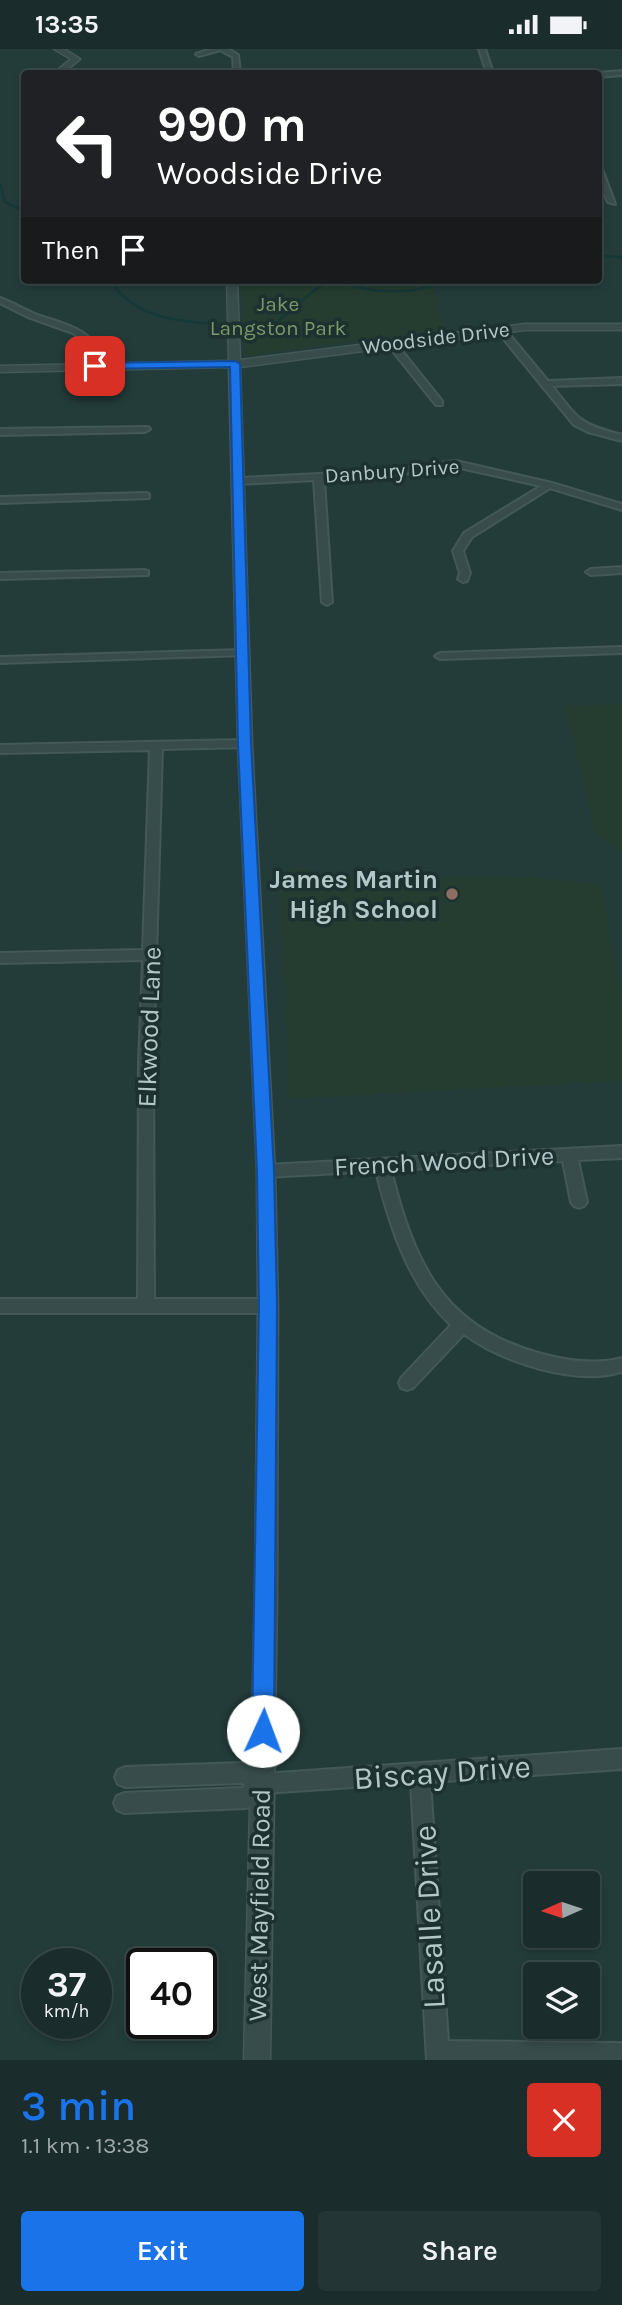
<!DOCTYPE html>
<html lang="en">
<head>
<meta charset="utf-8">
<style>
  body { margin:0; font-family:Karla,sans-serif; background:#233534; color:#f1f3f6; height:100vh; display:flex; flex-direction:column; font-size:26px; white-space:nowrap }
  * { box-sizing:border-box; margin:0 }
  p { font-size:23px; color:#9fa8a9 }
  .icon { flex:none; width:38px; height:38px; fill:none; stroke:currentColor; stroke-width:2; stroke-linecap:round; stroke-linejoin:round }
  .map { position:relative; height:2011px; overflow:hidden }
  .side { display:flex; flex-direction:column; background:#1a2d2c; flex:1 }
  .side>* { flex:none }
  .guide { position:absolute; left:21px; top:21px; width:581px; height:214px; border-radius:7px; box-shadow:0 4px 10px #0003,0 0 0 2px #384948; background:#202124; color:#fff; overflow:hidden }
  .needle { width:46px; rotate:267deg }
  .buttons { position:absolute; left:523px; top:1822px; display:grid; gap:14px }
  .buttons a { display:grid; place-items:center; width:77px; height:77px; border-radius:7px; background:#1a2d2c; box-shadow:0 4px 10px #0003,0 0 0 2px #384948; font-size:35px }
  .speed { position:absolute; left:21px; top:1899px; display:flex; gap:14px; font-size:35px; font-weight:700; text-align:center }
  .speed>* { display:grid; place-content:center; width:91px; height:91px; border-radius:50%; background:#1a2d2c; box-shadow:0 4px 10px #0003,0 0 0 2px #384948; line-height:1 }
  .speed small { font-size:18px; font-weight:400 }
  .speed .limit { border:4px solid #111; border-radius:10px; background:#fff; color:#111 }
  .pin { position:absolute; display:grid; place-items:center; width:60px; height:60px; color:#fff; margin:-30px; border-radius:14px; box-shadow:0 4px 10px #0006 }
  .me { position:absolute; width:77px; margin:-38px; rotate:2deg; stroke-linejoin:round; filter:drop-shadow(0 0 5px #0008) }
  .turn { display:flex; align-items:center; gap:24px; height:147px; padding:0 21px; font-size:32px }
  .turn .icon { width:91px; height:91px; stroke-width:2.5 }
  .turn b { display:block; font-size:49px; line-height:60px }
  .then { display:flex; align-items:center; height:66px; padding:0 21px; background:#0003; gap:14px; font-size:26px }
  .round { display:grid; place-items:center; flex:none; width:74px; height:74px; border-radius:7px; background:#233534 }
  .overview { display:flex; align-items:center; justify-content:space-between; height:119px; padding:0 21px }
  h1 { font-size:42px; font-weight:600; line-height:52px; color:#1a73e8 }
  .action { display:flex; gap:14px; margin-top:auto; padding:14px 21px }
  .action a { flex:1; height:80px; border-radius:7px; background:#1a73e8; color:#fff; font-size:28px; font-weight:600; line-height:80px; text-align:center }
  .action a+a { background:#233534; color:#f1f3f6 }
  .status { display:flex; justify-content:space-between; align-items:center; height:49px; padding:0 35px; background:#1a2d2c; direction:ltr }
  .status svg { height:19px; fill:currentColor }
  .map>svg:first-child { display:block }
</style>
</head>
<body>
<div class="status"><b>13:35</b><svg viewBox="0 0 49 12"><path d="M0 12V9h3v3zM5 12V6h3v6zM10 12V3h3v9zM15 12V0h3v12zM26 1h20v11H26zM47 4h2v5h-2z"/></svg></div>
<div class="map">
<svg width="622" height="2011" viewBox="0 0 622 2011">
  <rect width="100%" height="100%" fill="#233c3a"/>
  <path fill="#253d31" d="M241,231H431L445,280L245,307Z
    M622,655V803L595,784L564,657Z
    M293,819H308V826L531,828L603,836L622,956V1032L289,1050L279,828Z"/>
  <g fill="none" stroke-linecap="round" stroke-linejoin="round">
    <path stroke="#163938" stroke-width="2.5" d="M0,135L5,153L24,162
      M598,207L622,208
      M110,231C135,272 186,273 230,276C240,276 256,280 267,277C290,270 316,230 338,232C343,232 348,236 353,237C379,244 420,246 442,231"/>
    <g stroke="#435857" stroke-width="4">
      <path id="minor" d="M211,0H228L238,6L240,24H234L233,8L220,1L199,7L196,5Z
        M479,0H485L493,24H487Z
        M622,22V26L598,28V24H596Z
        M598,118L602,120L615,155L608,153L598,130Z
        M0,249C12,253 23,260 35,265C61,275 104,280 98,319H92L85,295L73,284L28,268L0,254Z
        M498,279H504L548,332L622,329V335L552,337C579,371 579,375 622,386V392L588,383L574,376L498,283Z
        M388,292H394L442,352V356H436L388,296Z
        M148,378L150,380L145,383L0,386V380Z
        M456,412L552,434L622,455V461L550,439L472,488L463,502L470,524L467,532L463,533L458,530L460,524L453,502L464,484L541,437L456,418L379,428L324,431L332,553L327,556L322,553L314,431L239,435L234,432L239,429L379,422Z
        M146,444L149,445V449L0,454V448Z
        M622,518V524L591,526L586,523L591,520Z
        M144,521L148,522V526L0,530V524Z
        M622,598V604L440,610L435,607L440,604Z
        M243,601L247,602V606L0,614V608Z
        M245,691L249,692V698L162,700L153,1014L154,1250H268L274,1252L276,1257L274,1262L268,1264H0V1250H138L139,1014L143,911L0,914V904L143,901L150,701L0,704V696Z
        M622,1097V1109L578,1111L587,1153L584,1157L579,1159L574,1157L571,1153L563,1112L391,1121C414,1214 443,1279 542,1305C568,1312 596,1316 622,1309V1323C576,1337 501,1313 464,1285L413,1339L407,1341L401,1339L399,1334L401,1329L451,1276C408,1236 390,1178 376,1122L266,1128L261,1126L259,1122L261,1118L266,1116Z
        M622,1700V1720L430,1733L448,1992L622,1994V2011H427L411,1734L265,1744L253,1756L246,1759L124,1764L117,1761L114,1754L117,1747L124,1744L242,1739L245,1736L241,1734L125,1738L118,1735L115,1728L118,1721L125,1718L243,1714L263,1725Z"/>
    </g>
    <g stroke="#435857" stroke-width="3">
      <path id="tertiary" d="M54,0H64L80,10L63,24H54L71,10Z
        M227,231H237L240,311L525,275H622V281H525L240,318L252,695L275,1122L278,1257L277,1550L270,2011H244L255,1550L258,1257L257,1122L238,695L229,318L0,323V317L229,312Z"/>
    </g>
    <use href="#minor" fill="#374c4b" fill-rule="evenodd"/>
    <use href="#tertiary" fill="#374c4b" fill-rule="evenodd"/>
  </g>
  <path fill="#1a73e8" stroke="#114b97" stroke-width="2" d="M235,312L240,315L251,695L274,1122L277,1257L274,1682L270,1690L263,1693L255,1690L252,1682L259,1257L257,1122L238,695L230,318L95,320L90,317L95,314Z"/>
  <circle fill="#8d6e63" stroke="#1c3130" stroke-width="2.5" cx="452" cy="845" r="7"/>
  <g text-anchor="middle" stroke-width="7" stroke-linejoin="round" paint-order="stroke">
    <g font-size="21" fill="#7c9869" stroke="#1c3130">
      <text x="278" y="262">Jake<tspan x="278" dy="24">Langston Park</tspan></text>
    </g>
    <g font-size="21" fill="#b2c7c7" stroke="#1c3130">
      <text transform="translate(436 289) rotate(-7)" y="7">Woodside Drive</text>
      <text transform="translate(392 422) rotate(-4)" y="7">Danbury Drive</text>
    </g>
    <g font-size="26" font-weight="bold" fill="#b2c7c7" stroke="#1c3130" text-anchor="end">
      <text x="438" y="839">James Martin<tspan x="438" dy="30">High School</tspan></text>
    </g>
    <g font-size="26" fill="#b2c7c7" stroke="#1c3130">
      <text transform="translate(149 978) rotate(-88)" y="9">Elkwood Lane</text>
      <text transform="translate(444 1112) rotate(-3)" y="9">French Wood Drive</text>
      <text transform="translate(259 1856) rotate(-89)" y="9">West Mayfield Road</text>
    </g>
    <g font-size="32" fill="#b2c7c7" stroke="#1c3130">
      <text transform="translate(442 1723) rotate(-4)" y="11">Biscay Drive</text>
      <text transform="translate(429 1868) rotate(-93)" y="11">Lasalle Drive</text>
    </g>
  </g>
</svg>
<div class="buttons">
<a><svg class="needle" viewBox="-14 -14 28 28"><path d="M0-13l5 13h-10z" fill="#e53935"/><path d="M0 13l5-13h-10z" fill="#9fa8a9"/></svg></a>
<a><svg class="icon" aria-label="layers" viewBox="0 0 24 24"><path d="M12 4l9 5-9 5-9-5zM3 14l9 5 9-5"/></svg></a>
</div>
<div class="speed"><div>37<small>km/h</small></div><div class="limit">40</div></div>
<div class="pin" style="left:95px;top:317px;background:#d93025"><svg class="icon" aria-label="arrive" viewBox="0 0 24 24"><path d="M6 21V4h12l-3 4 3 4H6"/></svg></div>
<svg class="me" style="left:263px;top:1682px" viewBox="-20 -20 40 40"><circle r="19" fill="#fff"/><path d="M0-13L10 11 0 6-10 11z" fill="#1a73e8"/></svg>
<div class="guide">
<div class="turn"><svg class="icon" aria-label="left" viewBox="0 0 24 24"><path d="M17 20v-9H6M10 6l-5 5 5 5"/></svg><div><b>990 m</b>Woodside Drive</div></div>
<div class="then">Then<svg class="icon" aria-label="arrive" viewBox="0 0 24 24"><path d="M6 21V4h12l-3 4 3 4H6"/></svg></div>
</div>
</div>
<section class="side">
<div class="overview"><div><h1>3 min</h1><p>1.1 km · 13:38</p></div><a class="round" style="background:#d93025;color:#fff"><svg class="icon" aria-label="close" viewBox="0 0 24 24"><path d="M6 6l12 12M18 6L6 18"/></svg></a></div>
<div class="action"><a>Exit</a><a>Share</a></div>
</section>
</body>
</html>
